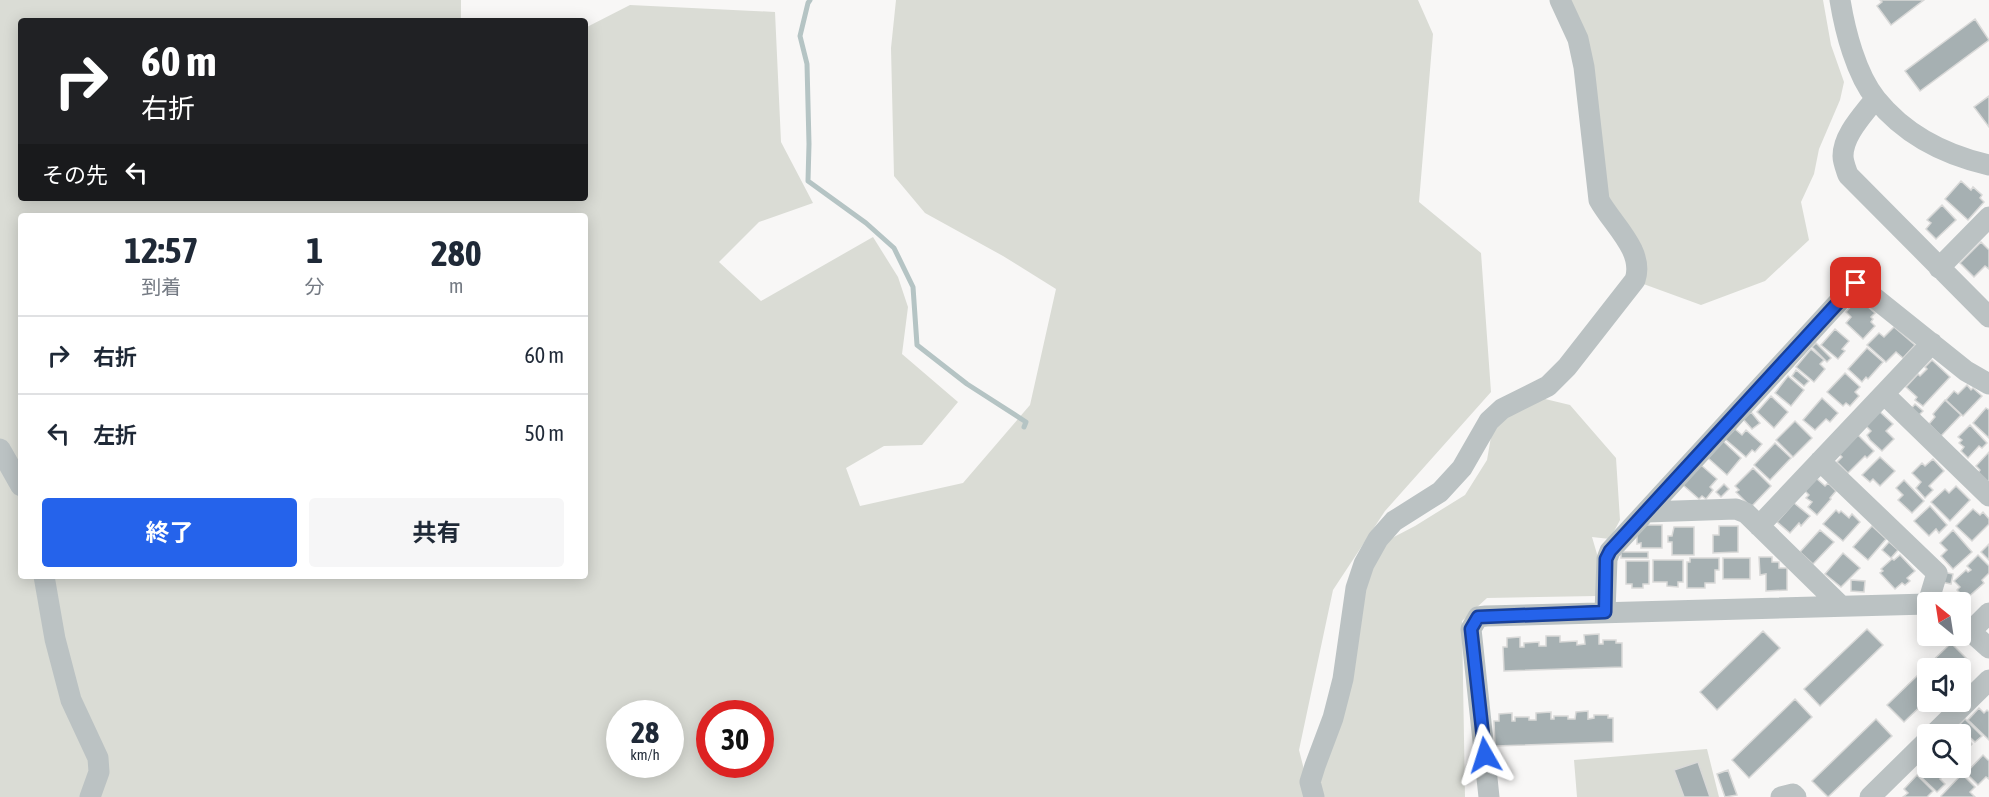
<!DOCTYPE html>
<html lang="ja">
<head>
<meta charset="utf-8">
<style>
  body { margin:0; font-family:"Asap Condensed","Noto Sans JP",sans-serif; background:#f6f6f7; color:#1f2937; height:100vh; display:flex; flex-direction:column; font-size:22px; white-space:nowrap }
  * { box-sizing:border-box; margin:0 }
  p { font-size:20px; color:#747a83 }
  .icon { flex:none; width:33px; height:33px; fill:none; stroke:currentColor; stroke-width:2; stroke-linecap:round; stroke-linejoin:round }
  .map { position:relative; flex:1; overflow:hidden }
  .drawer { position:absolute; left:18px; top:213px; width:570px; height:366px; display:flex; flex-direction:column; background:#fff; border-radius:6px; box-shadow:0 3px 15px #0003 }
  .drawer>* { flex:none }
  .top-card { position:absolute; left:18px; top:18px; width:570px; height:183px; border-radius:6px; box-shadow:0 3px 15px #0003; background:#202124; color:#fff; overflow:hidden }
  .needle { width:39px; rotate:330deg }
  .controls { position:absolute; left:1917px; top:592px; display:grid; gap:12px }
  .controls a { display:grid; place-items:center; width:54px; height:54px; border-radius:6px; background:#fff; box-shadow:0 3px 15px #0003; font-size:30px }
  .speed { position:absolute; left:606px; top:700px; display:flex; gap:12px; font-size:30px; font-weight:700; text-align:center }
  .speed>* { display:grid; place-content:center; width:78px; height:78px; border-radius:50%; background:#fff; box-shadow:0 3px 15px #0003; line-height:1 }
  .speed small { font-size:15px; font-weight:400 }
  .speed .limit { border:9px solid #d22; background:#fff; color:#111 }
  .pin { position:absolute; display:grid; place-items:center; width:51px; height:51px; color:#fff; margin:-26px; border-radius:12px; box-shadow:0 3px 9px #0006 }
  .me { position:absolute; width:66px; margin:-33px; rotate:354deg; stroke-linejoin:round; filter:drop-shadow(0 0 4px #0008) }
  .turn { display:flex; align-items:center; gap:21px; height:126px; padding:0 24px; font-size:27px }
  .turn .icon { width:78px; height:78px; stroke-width:2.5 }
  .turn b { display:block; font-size:42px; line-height:51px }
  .then { display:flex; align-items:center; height:57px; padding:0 24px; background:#0003; gap:12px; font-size:22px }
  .eta { display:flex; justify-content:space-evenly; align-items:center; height:102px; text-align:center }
  .eta b { font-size:36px; font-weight:700; line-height:42px }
  .action { display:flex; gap:12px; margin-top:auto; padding:12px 24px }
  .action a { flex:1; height:69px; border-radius:6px; background:#2563eb; color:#fff; font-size:24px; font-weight:700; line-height:69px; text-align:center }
  .action a+a { background:#f6f6f7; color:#1f2937 }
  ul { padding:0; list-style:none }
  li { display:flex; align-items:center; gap:18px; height:78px; padding:0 24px; border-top:2px solid #e0e1e3 }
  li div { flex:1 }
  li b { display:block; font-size:22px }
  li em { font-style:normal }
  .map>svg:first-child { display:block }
</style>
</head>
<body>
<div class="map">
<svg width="1989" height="797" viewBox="0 0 1989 797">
  <rect width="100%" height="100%" fill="#f8f7f6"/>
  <path fill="#dadcd5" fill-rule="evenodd" d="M0,0H461V21H21V198H585V28L630,5L775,12L781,142L813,203L759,222L719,262L761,301L873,237L898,277L908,307L902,354L958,402L922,445L884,446L846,468L860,506L963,483L1030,405L1056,289L1003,256L925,213L894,176L891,48L896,0H1418L1433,34L1419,202L1481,253L1491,392L1385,511L1333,590L1299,750L1311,797H0ZM21,216H585V576H21ZM620,714H670V765H620ZM710,714H760V765H710Z
    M1556,0H1823L1831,45L1844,82L1840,100L1819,149L1814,174L1801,202L1809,240L1765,281L1701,305L1638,282L1595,195L1580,59Z
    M1541,398L1570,405L1616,458L1620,520L1610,539L1592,537L1597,554V596L1487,598L1462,621L1465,797H1320L1318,783L1372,563L1390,539L1415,526L1465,495L1487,460L1492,431L1508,413Z
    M1707,749L1719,797H1577L1574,760Z"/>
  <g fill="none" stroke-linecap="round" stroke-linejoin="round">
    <path stroke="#b5c4c4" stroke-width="5" d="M810,0L808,3L800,36L807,64L809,144L808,181L866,223L894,248L913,287L917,345L967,384L1026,422L1024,427"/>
  </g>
  <path fill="#a6b0b2" stroke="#d9d9d8" stroke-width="1.5" d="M1880,0H1924L1891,25L1877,6L1882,2Z
    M1975,19L1989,40L1920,91L1905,71Z
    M1989,96V127L1974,107Z
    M1961,181L1971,190L1973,187L1982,195L1980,198L1984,202L1968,220L1945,199Z
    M1942,205L1956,220L1936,239L1926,229L1931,223L1927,220Z
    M1981,242L1989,250V269L1985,266L1974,277L1960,263Z
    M1858,298L1875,313L1871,317L1873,319L1871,322L1875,326L1863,339L1846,323L1851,317L1846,312Z
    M1894,327L1915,345L1903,358L1896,352L1886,362L1867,345L1879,333L1884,337Z
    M1835,329L1849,341L1842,349L1845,351L1838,359L1821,345Z
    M1816,343L1831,358L1827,362L1812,347Z
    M1867,348L1883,362L1868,379L1866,377L1862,382L1848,369Z
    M1811,349L1824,360L1820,364L1825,369L1814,382L1796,367Z
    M1932,360L1950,377L1923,406L1915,400L1917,397L1906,387L1918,374L1920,376L1927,369L1925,367Z
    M1796,370L1809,381L1804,386L1792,376Z
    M1845,373L1860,387L1855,392L1859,396L1850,406L1846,403L1843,406L1827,392Z
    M1788,376L1804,390L1791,406L1775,393Z
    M1967,385L1971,390L1973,388L1982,396L1963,416L1946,400L1954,391L1958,394Z
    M1771,396L1788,412L1774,428L1757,412Z
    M1822,398L1838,413L1830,422L1826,419L1815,430L1803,420Z
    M1945,400L1961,415L1941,436L1929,424L1935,417L1933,414Z
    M1915,404L1923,411L1918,416L1911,409Z
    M1986,408L1989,410V438L1973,423Z
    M1879,411L1893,424L1886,431L1894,439L1882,451L1870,440L1867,435L1871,431L1865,425Z
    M1751,412L1760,423L1752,429L1743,419Z
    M1795,421L1812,438L1793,457L1776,440Z
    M1970,425L1987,443L1982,448L1979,446L1968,458L1961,451L1964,447L1959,443L1962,440L1958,437Z
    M1735,429L1742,435L1746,430L1762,444L1755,452L1752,450L1746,457L1725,439Z
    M1858,435L1874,451L1867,458L1865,456L1848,473L1837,462L1842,457L1839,454Z
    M1723,441L1741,458L1727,475L1708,458Z
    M1775,443L1791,458L1770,480L1754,465Z
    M1989,452V480L1986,482L1977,474L1980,470L1976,466Z
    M1880,457L1895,471L1880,486L1873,479L1870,482L1862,475Z
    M1933,459L1944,471L1929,486L1933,490L1925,498L1916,488L1921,482L1912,473L1922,463L1925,466Z
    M1701,465L1717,479L1710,487L1713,490L1706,499L1702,496L1699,499L1683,485Z
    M1753,468L1771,486L1751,507L1736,492L1739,490L1735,486Z
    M1816,478L1825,486L1828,483L1836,491L1830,498L1831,499L1817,515L1808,507L1812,502L1806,498L1809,495L1805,491Z
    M1904,480L1924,501L1912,513L1898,500L1903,495L1896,488Z
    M1724,484L1729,489L1721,497L1716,492Z
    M1956,486L1970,500L1950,521L1931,502L1945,489L1949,493Z
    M1794,503L1810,516L1801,526L1799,523L1790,533L1777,522Z
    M1930,506L1947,525L1939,533L1936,529L1929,536L1914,521Z
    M1973,509L1980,515L1983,512L1989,519V524L1972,541L1956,526Z
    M1836,510L1839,513L1841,511L1849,518L1852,514L1860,522L1843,541L1823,524Z
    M1644,525H1662V548H1641V543L1637,544V533Z
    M1719,526H1738V552L1713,553V535H1719Z
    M1872,526L1886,539L1868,560L1853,547Z
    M1674,527H1694V555H1672V542H1668V536H1672Z
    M1820,530L1834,542L1813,564L1800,552Z
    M1953,530L1972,552L1953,569L1941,556L1947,550L1940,543Z
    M1889,542L1898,550L1891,558L1882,550Z
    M1989,544V560L1981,552Z
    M1621,552H1648V558H1621Z
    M1843,553L1860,568L1841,587L1825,574Z
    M1900,555L1915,571L1907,578L1910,581L1905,585L1902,583L1895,589L1880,573L1883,571L1881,569L1892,559L1894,560Z
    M1978,555L1989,566V573L1982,580L1984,583L1966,599L1957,590L1960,587L1954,581L1966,570L1968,572L1971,570L1967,566Z
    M1759,557H1772V562H1779V568H1787V590L1766,591V574L1760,575Z
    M1690,558H1719V570H1715V583H1705V588H1687V562H1690Z
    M1723,558H1750V579H1723Z
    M1653,560H1683V582H1678V587L1667,586V582H1653Z
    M1626,561H1649V584H1643V588H1632V584H1626Z
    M1943,572L1953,574L1951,584L1941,582Z
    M1851,580L1865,581L1864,592L1851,591Z
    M1867,629L1883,645L1820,706L1804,689Z
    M1763,631L1780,648L1717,710L1700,692Z
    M1599,634V644H1603V640H1616V643H1622V667L1504,671L1503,647H1507V638L1520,637V647H1524V643L1539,642V646H1546V636H1560V642L1577,641V645L1585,644L1584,635Z
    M1951,643L1968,660L1959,669H1928V699L1904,722L1887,705Z
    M1795,699L1812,717L1749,778L1732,760Z
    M1979,708L1984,713L1987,710L1989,712V740L1968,720Z
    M1588,711V719L1594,718V715H1608V718H1613V742L1495,746L1494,721H1499V714L1512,713V721H1515V717H1529V720H1536V713L1551,712V719H1554V716H1568V719H1575L1576,712Z
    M1876,719L1892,736L1828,797L1812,781Z
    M1965,719L1982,736L1975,742L1958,726Z
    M1961,733L1972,744L1961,756L1964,758L1960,762V735H1959Z
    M1983,755L1989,761V779L1986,777L1978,785L1966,773Z
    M1928,761V768H1950L1940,779L1945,784L1937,792L1921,777L1927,771L1922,766Z
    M1698,762L1710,797H1684L1674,770Z
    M1728,770L1737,795L1725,797L1717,774Z
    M1962,774L1975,787L1970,792L1975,797H1942L1941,796Z
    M1917,775L1933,791L1927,797H1903L1908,793L1904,789Z"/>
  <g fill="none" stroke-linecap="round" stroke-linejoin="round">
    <path stroke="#bbc2c3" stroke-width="21" d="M1840,0C1845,31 1856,74 1876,99C1905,135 1945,155 1989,165
      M1875,99C1863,115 1843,135 1843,156C1843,162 1846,169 1848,175L1989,317
      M1939,268L1989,217
      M1884,394L1989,496
      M0,449L21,486
      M1820,461L1937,573L1928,603
      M1646,512L1736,509L1746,513L1840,605
      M1759,526L1932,343
      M44,576L55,639L71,700L98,758L99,772L90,797
      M1605,612L1607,559L1610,551L1856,283L1966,371L1989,384
      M1960,622L1989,648
      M1971,631L1989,613
      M1933,735L1989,680
      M1314,797L1310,782L1315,766L1333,718L1343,679L1356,588L1364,564L1378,539L1394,521L1440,492L1462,468L1489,421L1502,409L1548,386L1567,367L1635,280C1645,251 1612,224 1599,200L1584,67L1578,39L1560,0
      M1489,797L1471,629L1478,617L1486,616L1928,604
      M1781,797L1793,794L1796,797
      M1870,797L1928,740"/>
  </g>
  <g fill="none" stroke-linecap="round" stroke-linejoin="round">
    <g stroke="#184099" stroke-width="15">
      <path id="route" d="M1485,755L1471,629L1478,617L1605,612L1606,559L1610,551L1856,283"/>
    </g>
    <use href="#route" stroke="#2563eb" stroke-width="10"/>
  </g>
</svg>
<div class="controls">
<a><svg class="needle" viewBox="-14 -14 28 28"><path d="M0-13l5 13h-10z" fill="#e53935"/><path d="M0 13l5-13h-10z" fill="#747a83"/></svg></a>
<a><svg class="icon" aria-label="sound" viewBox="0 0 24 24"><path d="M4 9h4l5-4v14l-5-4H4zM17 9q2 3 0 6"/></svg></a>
<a><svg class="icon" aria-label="search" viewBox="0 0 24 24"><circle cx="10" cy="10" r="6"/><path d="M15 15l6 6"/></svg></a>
</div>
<div class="speed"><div>28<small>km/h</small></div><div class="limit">30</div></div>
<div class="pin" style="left:1856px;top:283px;background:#d93025"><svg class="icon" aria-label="arrive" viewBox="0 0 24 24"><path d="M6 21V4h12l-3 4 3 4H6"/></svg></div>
<svg class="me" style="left:1485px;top:755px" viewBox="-20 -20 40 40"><path d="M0-17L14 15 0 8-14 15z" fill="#2563eb" stroke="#fff" stroke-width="4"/></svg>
<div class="top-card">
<div class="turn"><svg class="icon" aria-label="right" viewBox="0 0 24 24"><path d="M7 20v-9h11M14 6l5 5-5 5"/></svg><div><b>60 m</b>右折</div></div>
<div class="then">その先<svg class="icon" aria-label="left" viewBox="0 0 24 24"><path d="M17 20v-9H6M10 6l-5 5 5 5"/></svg></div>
</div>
<section class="drawer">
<div class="eta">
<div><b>12:57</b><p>到着</p></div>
<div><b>1</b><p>分</p></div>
<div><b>280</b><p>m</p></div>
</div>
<ul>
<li><svg class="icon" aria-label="right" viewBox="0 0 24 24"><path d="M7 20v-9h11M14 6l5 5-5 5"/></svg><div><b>右折</b></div><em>60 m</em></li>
<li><svg class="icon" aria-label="left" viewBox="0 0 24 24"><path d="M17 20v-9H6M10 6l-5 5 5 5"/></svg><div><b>左折</b></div><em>50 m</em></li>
</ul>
<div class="action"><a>終了</a><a>共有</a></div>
</section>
</div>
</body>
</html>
